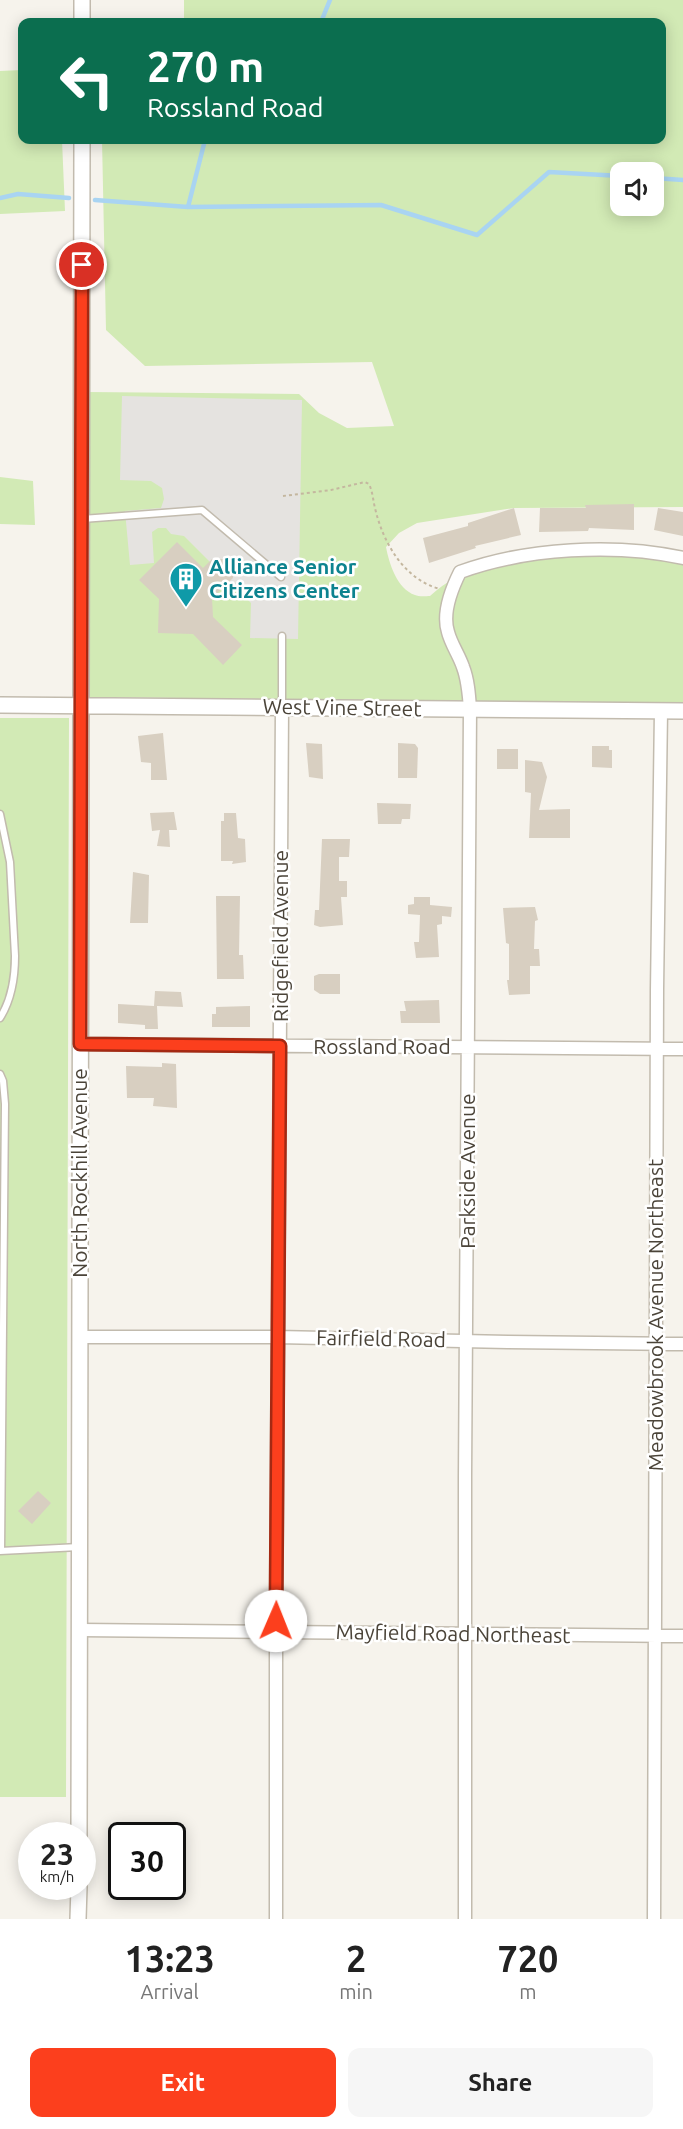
<!DOCTYPE html>
<html lang="en">
<head>
<meta charset="utf-8">
<style>
  body { margin:0; font-family:Ubuntu,sans-serif; background:#f6f6f6; color:#222; height:100vh; display:flex; flex-direction:column; font-size:22px; white-space:nowrap }
  * { box-sizing:border-box; margin:0 }
  p { font-size:20px; color:#767676 }
  .icon { flex:none; width:33px; height:33px; fill:none; stroke:currentColor; stroke-width:2; stroke-linecap:round; stroke-linejoin:round }
  .map { position:relative; height:1919px; overflow:hidden }
  .side { display:flex; flex-direction:column; background:#fff; flex:1 }
  .side>* { flex:none }
  .banner { position:absolute; left:18px; top:18px; width:648px; height:126px; border-radius:12px; box-shadow:0 3px 15px #0003; background:#0b6e4f; color:#fff; overflow:hidden }
  .controls { position:absolute; left:610px; top:162px; display:grid; gap:12px }
  .controls a { display:grid; place-items:center; width:54px; height:54px; border-radius:12px; background:#fff; box-shadow:0 3px 15px #0003; font-size:30px }
  .speed { position:absolute; left:18px; top:1822px; display:flex; gap:12px; font-size:30px; font-weight:700; text-align:center }
  .speed>* { display:grid; place-content:center; width:78px; height:78px; border-radius:50%; background:#fff; box-shadow:0 3px 15px #0003; line-height:1 }
  .speed small { font-size:15px; font-weight:400 }
  .speed .limit { border:3px solid #111; border-radius:9px; background:#fff; color:#111 }
  .pin { position:absolute; display:grid; place-items:center; width:51px; height:51px; color:#fff; margin:-26px; border:3px solid #fff; border-radius:50%; box-shadow:0 2px 6px #0007 }
  .me { position:absolute; width:66px; margin:-33px; rotate:1deg; stroke-linejoin:round; filter:drop-shadow(0 0 4px #0008) }
  .turn { display:flex; align-items:center; gap:21px; height:126px; padding:0 30px; font-size:27px }
  .turn .icon { width:78px; height:78px; stroke-width:2.5 }
  .turn b { display:block; font-size:42px; line-height:51px }
  .eta { display:flex; justify-content:space-evenly; align-items:center; height:102px; text-align:center }
  .eta b { font-size:36px; font-weight:700; line-height:42px }
  .primary-button { display:flex; gap:12px; margin-top:auto; padding:12px 30px }
  .primary-button a { flex:1; height:69px; border-radius:12px; background:#fc3f1d; color:#fff; font-size:24px; font-weight:700; line-height:69px; text-align:center }
  .primary-button a+a { background:#f6f6f6; color:#222 }
  .map>svg:first-child { display:block }
</style>
</head>
<body>
<div class="map">
<svg width="683" height="1919" viewBox="0 0 683 1919">
  <rect width="100%" height="100%" fill="#f6f3ec"/>
  <path fill="#d2eab5" fill-rule="evenodd" d="M184,0H683V507L514,508L417,523L399,533L386,547C389,563 397,589 415,595C419,597 426,596 430,596C446,581 465,572 486,566C499,562 514,562 527,560C579,555 631,553 683,563V703L85,697L87,392L299,394L319,413L347,428L394,426L372,362L145,366L106,330L102,140H662V22H184ZM621,172H654V206H621Z
    M22,70V140H62L65,211L0,214V71Z
    M0,477L33,481L35,525L0,524Z
    M0,718H69L66,1797H0Z"/>
  <path fill="#e5e3e0" d="M122,396L302,400L298,639L250,638L251,603L184,536L171,534L166,528H158L152,532L154,563L130,565L125,511L161,508L164,499L162,488L151,481L120,480Z"/>
  <g fill="none" stroke-linecap="round" stroke-linejoin="round">
    <path stroke="#a9d4f2" stroke-width="4.5" d="M321,22L330,0
      M654,178L683,180
      M0,198L18,194L69,198
      M95,200L188,207L381,205L477,235L549,172L621,176
      M188,207L205,140"/>
  </g>
  <path fill="#d8cfc1" d="M634,504V530L589,528L588,531L539,532L540,508H586L585,505Z
    M514,508L521,535L475,546L476,548L429,563L423,538L468,526V523Z
    M658,508L683,512V536L654,530Z
    M177,542L203,568L212,559H233V578L212,598L213,617L242,645L223,665L193,634L158,633L159,599L139,580Z
    M163,733L167,780H151V763L141,762L138,736Z
    M306,743L322,744L323,779L309,777Z
    M398,743L415,744L418,748L417,778H398Z
    M592,746H609V750H612V768L592,767Z
    M497,749H518V769H497Z
    M525,760L542,762L547,777L539,810L570,809V838H529L531,793L525,792Z
    M377,803L411,804L410,819H402L401,824H378Z
    M174,812L177,830H169L170,847L157,846L160,830L152,831L150,813Z
    M224,813H236L238,838L245,839L246,862L232,864L233,861H221V821H224Z
    M322,839H350L349,857H339V881H347V897H341L343,925L320,927L314,925L315,910H319Z
    M133,872L149,875L148,923H130Z
    M216,896H240L239,955H243L244,979H217Z
    M414,897H430V905L452,907L451,917L442,916V924L437,925L439,957L416,958L414,942H419L420,915L408,914V905L414,904Z
    M535,907L538,920L535,921L534,949H539L540,966H530V994L509,995L507,980H509V944L506,943L503,908Z
    M319,974H340V994H320L314,990V976Z
    M155,991L181,992L183,1007L157,1006L158,1029H145V1025L118,1023V1004L154,1006Z
    M439,1000L440,1023H401L400,1011H406L404,1001Z
    M250,1006V1027H212V1014H216V1007Z
    M162,1063L176,1064L177,1108L153,1106L154,1098H127L126,1066L162,1067Z
    M38,1491L51,1503L32,1524L18,1511Z"/>
  <g fill="none" stroke-linecap="round" stroke-linejoin="round">
    <g stroke="#c2bbae" stroke-width="9">
      <path id="service" d="M82,519L202,510L281,577
        M282,636V707
        M0,814L10,862L15,956C15,978 12,999 0,1018
        M0,1074L3,1081L5,1104L1,1551
        M0,1551L79,1547"/>
    </g>
    <g stroke="#c2bbae" stroke-width="15">
      <path id="minor" d="M80,1044L683,1049
        M80,1337H278L508,1342L683,1344
        M80,1630L683,1636
        M276,1919V1632L282,707
        M465,1919V1477L470,709C469,694 468,680 463,667C459,655 451,644 448,632C442,613 452,588 460,572C526,548 615,543 683,558
        M654,1919L657,990L661,711"/>
    </g>
    <g stroke="#c2bbae" stroke-width="18">
      <path id="tertiary" d="M82,22V0
        M0,705L683,711
        M79,1836L82,140
        M78,1919L79,1887"/>
    </g>
    <path stroke="#c4b79f" stroke-width="2" stroke-dasharray="3 3" stroke-linecap="butt" d="M283,496L331,490L365,482L369,484C373,492 373,502 376,512C384,544 405,580 440,589"/>
    <use href="#service" stroke="#fff" stroke-width="6"/>
    <use href="#minor" stroke="#fff" stroke-width="12"/>
    <use href="#tertiary" stroke="#fff" stroke-width="15"/>
  </g>
  <g fill="none" stroke-linecap="round" stroke-linejoin="round">
    <g stroke="#a42913" stroke-width="15">
      <path id="route" d="M82,265L80,1044L280,1046L276,1621"/>
    </g>
    <use href="#route" stroke="#fc3f1d" stroke-width="10"/>
  </g>
  <defs>
    <g id="building-pin" transform="scale(1.725)"><path d="M0 17L-7.5 6A9.5 9.5 0 1 1 7.5 6Z" fill="#0f9aa8" stroke="#fff"/><path d="M-4-6H4V6H1V3H-1V6H-4ZM-2.5-4.3h1.7v1.8h-1.7ZM.8-4.3h1.7v1.8H.8ZM-2.5-1h1.7V.8h-1.7ZM.8-1h1.7V.8H.8Z" fill="#fff"/></g>
  </defs>
  <g fill-rule="evenodd">
    <use href="#building-pin" x="186" y="579"/>
  </g>
  <g text-anchor="middle" stroke-width="5" stroke-linejoin="round" paint-order="stroke">
    <g font-size="21" font-weight="bold" fill="#0d838f" stroke="#fff" text-anchor="start">
      <text x="209" y="574">Alliance Senior<tspan x="209" dy="24">Citizens Center</tspan></text>
    </g>
    <g font-size="21" fill="#4b4439" stroke="#fff">
      <text transform="translate(342 708) rotate(1)" y="7">West Vine Street</text>
      <text transform="translate(281 936) rotate(-90)" y="7">Ridgefield Avenue</text>
      <text x="382" y="1054">Rossland Road</text>
      <text transform="translate(468 1171) rotate(-90)" y="7">Parkside Avenue</text>
      <text transform="translate(80 1173) rotate(-90)" y="7">North Rockhill Avenue</text>
      <text transform="translate(656 1315) rotate(-90)" y="7">Meadowbrook Avenue Northeast</text>
      <text transform="translate(381 1339) rotate(1)" y="7">Fairfield Road</text>
      <text transform="translate(453 1634) rotate(1)" y="7">Mayfield Road Northeast</text>
    </g>
  </g>
</svg>
<div class="controls">
<a><svg class="icon" aria-label="sound" viewBox="0 0 24 24"><path d="M4 9h4l5-4v14l-5-4H4zM17 9q2 3 0 6"/></svg></a>
</div>
<div class="speed"><div>23<small>km/h</small></div><div class="limit">30</div></div>
<div class="pin" style="left:82px;top:265px;background:#d93025"><svg class="icon" aria-label="arrive" viewBox="0 0 24 24"><path d="M6 21V4h12l-3 4 3 4H6"/></svg></div>
<svg class="me" style="left:276px;top:1621px" viewBox="-20 -20 40 40"><circle r="19" fill="#fff"/><path d="M0-13L10 11 0 6-10 11z" fill="#fc3f1d"/></svg>
<div class="banner">
<div class="turn"><svg class="icon" aria-label="left" viewBox="0 0 24 24"><path d="M17 20v-9H6M10 6l-5 5 5 5"/></svg><div><b>270 m</b>Rossland Road</div></div>
</div>
</div>
<section class="side">
<div class="eta">
<div><b>13:23</b><p>Arrival</p></div>
<div><b>2</b><p>min</p></div>
<div><b>720</b><p>m</p></div>
</div>
<div class="primary-button"><a>Exit</a><a>Share</a></div>
</section>
</body>
</html>
